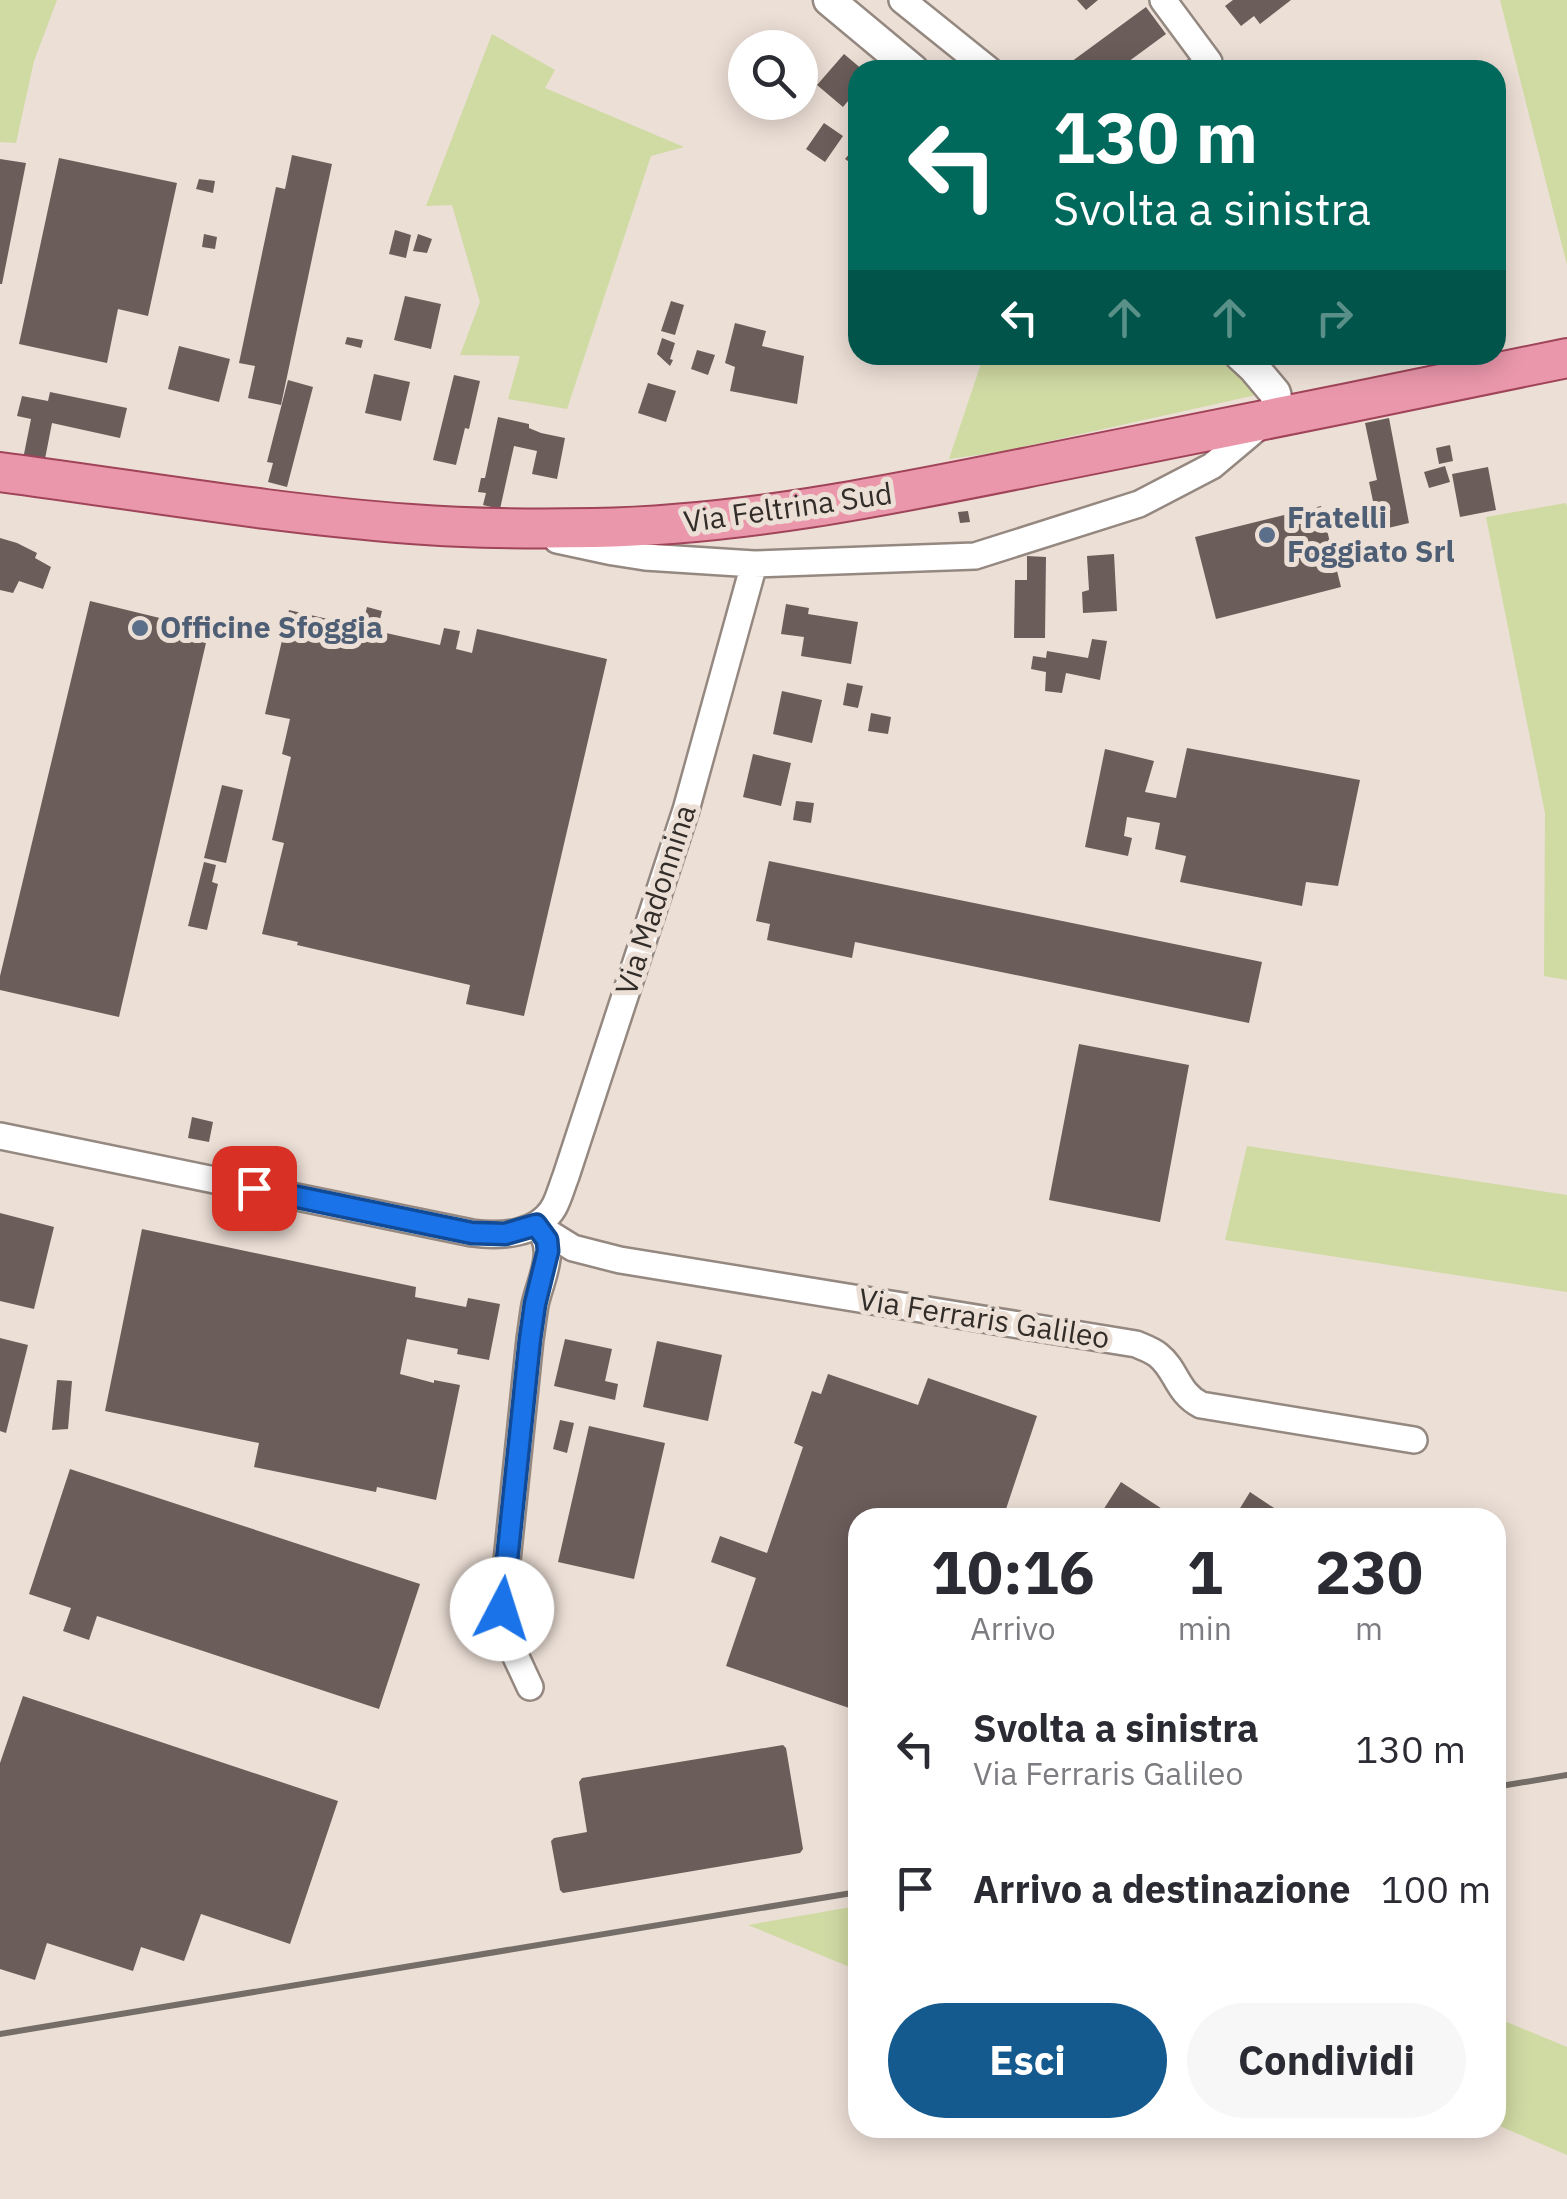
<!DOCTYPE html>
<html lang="it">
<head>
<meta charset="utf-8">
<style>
  body { margin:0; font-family:"IBM Plex Sans",sans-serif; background:#f7f7f7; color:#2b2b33; height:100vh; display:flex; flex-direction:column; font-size:38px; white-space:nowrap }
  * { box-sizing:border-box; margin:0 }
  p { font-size:32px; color:#7c7c81 }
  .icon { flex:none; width:55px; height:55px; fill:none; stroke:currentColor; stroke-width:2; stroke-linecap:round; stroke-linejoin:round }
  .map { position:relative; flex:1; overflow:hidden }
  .panel { position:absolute; left:848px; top:1508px; width:658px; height:630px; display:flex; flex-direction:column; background:#fff; border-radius:30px; box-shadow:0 5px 25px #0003 }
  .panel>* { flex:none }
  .guide { position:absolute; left:848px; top:60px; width:658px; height:305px; border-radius:30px; box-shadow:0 5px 25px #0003; background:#00695c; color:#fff; overflow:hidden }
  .tools { position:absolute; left:728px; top:30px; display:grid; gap:20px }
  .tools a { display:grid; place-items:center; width:90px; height:90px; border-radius:50%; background:#fff; box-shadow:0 5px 25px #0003; font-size:50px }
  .pin { position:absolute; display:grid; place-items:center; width:85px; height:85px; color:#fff; margin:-42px; border-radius:20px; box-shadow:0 5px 15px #0006 }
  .me { position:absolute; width:110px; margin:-55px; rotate:5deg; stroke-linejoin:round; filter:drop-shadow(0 0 8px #0008) }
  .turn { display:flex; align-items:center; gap:35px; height:210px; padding:0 40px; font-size:45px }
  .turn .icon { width:130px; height:130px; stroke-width:2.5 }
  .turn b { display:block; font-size:70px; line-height:85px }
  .lanes { display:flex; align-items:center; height:95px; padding:0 40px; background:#0003; justify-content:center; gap:50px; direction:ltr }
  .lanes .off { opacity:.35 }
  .eta { display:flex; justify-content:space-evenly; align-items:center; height:170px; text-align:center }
  .eta b { font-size:60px; font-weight:700; line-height:70px }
  .action { display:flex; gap:20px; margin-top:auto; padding:20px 40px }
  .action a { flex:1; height:115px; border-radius:60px; background:#155a8f; color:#fff; font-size:40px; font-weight:700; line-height:115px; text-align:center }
  .action a+a { background:#f7f7f7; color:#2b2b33 }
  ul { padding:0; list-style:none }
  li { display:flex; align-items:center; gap:30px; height:140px; padding:0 40px }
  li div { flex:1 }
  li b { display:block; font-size:38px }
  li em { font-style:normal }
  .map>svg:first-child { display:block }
</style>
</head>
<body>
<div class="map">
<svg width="1567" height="2199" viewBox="0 0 1567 2199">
  <rect width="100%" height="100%" fill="#ecdfd6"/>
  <path fill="#d0daa3" d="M0,0H57L34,61L16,143L0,142Z
    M1500,0H1567V265Z
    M492,34L555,70L545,88L684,147L651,156L567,409L508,399L520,356L460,355L480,302L452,205L426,206Z
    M984,355H1230L1274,391L1000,452L949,459Z
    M1566,503L1567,506V980L1544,976L1545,813L1486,517Z
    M1247,1146L1567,1195V1292L1225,1240Z
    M857,1906V1970L748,1925Z
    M1495,2017L1567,2047V2155L1495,2124Z"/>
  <path fill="#6b5d5a" d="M1077,0H1098L1086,10Z
    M1233,0H1291L1260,24L1254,16L1241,26L1225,6Z
    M1146,7L1166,34L1117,70H1060Z
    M844,54L863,70H858V89L843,107L817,85Z
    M824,123L843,136L825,162L806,149Z
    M855,147L858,148V168L845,159Z
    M292,155L332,164L281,405L248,398L255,366L239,363L276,187L285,189Z
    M59,158L177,183L148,316L118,309L107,363L19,344Z
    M0,159L26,163L2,284H0Z
    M199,179L215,181L213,193L196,189Z
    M395,230L411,235L406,258L389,254Z
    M204,234L217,237L215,249L202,247Z
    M418,234L432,239L427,253L413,251Z
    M405,296L441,304L431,349L394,340Z
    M671,301L684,305L675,335L661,331Z
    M735,323L766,331L762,346L804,356L797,404L730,391L735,367L725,363Z
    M347,337L363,340L361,348L345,344Z
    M662,338L675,343L670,359L673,360L670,366L657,354Z
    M179,346L230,359L219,402L168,389Z
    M697,350L715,355L708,375L691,369Z
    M374,374L410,382L401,421L365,413Z
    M454,375L480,381L469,429L465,428L456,465L433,460Z
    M288,380L313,387L287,487L268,482L273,463L267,462Z
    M648,383L676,391L666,422L638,413Z
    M50,392L127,408L120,438L52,423L44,464L23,459L31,419L17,416L22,396L48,401Z
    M498,417L529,424V428L541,433L565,438L557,479L532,474L537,451L514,446L500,509L483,505L486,493L478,492L481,478H485Z
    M1389,418L1409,523L1384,529L1380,505L1374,506L1369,482L1377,480L1365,423Z
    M1450,445L1453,461L1439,464L1436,448Z
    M1445,466L1450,482L1429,488L1424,472Z
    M1488,467L1496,510L1460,517L1452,474Z
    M1321,506L1341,587L1216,619L1195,537Z
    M968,511L970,522L960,523L958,512Z
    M0,538L17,543L37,553L35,558L51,567L43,589L19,581L13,593L0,590Z
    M1114,554L1117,611L1083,613L1082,592L1089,590L1087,556Z
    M1027,556L1046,557L1045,638H1014L1015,580H1027Z
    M90,601L209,630L119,1017L0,990V976Z
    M786,604L809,608L808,614L858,622L851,664L801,656L804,637L781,634Z
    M367,607L382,611L377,631L440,645L444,628L460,631L456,649L472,653L477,629L607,659L524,1016L466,1004L470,985L297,945L298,942L262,934L284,843L272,840L291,757L282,754L290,719L265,714L289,610L362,627Z
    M1092,639L1107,641L1100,680L1066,673L1062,693L1045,691L1046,672L1031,669L1033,656L1046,658L1047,651L1088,658Z
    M847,683L863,686L858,708L843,705Z
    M782,691L822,700L812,743L773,734Z
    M871,713L891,717L888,734L868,731Z
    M1187,748L1360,780L1338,886L1306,882L1302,906L1180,882L1186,856L1155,849L1160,823L1127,817L1124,836L1132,838L1128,856L1085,847L1105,749L1154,761L1145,792L1176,798Z
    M753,754L791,763L781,806L743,797Z
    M222,785L243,790L226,863L204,858Z
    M796,801L814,803L811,823L793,820Z
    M769,861L1262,962L1249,1023L855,942L852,958L767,940L770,924L756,921Z
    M204,862L216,865L212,882L218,884L207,930L188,926Z
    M1079,1044L1189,1065L1160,1222L1049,1200Z
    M192,1117L213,1122L209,1142L188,1138Z
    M0,1213L54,1227L34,1309L0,1301Z
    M142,1229L416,1287L415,1297L466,1307L468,1298L500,1304L489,1360L457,1354L458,1349L407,1339L400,1374L434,1383V1380L460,1385L436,1500L377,1487L376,1492L254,1467L259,1443L105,1411Z
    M0,1338L28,1345L6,1433L0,1431Z
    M565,1339L612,1349L605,1381L618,1384L615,1400L554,1386Z
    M657,1341L722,1355L708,1421L643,1407Z
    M828,1374L918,1405L928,1378L1037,1416L1003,1518H858V1711L726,1666L756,1578L711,1562L720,1536L767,1553L803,1447L794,1443L812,1391L821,1394Z
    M57,1380L72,1381L68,1429L52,1430Z
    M560,1420L574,1423L567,1453L553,1449Z
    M589,1426L665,1443L634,1579L558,1562Z
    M70,1469L420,1584L379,1709L97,1616L89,1640L63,1631L71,1608L29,1594Z
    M1121,1482L1176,1518H1098Z
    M1250,1492L1289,1518H1234Z
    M23,1696L338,1801L290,1944L201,1914L184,1961L141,1947L133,1971L47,1943L35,1980L0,1969V1763Z
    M783,1745L786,1748L803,1849L800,1853L563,1893L560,1890L551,1841L554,1838L587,1832L579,1782L582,1778Z"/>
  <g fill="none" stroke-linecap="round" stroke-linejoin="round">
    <g stroke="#948880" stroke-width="30">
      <path id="minor" d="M902,0L989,70
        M1163,0L1209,62L1198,70
        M557,540L613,552L645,557L754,564L975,556L1139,504L1212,466L1262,424
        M0,1136L472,1233C500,1237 538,1235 554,1207C559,1198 562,1186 566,1176L686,810L754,564
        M536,1225L573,1248L620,1260L1136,1344C1143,1347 1152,1350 1158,1355C1177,1370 1177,1393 1201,1405L1414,1440
        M530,1687L510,1644L502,1609L530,1339C532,1327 533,1316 535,1305C541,1277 559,1249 536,1225"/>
    </g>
    <g stroke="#948880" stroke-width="35">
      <path id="tertiary" d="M829,0L913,70
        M1240,355L1254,368L1275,393L1280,418"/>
    </g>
    <g stroke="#a04459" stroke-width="42">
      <path id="primary" d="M0,472C137,490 274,514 411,524C472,529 533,529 594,528C747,525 895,494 1044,464C1218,430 1393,394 1567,358"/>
    </g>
    <use href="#minor" stroke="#fff" stroke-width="25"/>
    <use href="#tertiary" stroke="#fff" stroke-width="30"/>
    <use href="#primary" stroke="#ea97ab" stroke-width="38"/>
    <path stroke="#756e68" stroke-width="6" d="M1495,1787L1567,1775
      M0,2034L858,1892"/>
  </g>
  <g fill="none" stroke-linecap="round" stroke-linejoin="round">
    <g stroke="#114b97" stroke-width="25">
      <path id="route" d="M254,1188L472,1233L505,1234L536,1225L547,1240L548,1251L535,1304L530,1339L502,1609"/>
    </g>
    <use href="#route" stroke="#1a73e8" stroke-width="18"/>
  </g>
  <g fill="#5c6f8a" stroke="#ecdfd6" stroke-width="4">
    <circle cx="1267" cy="535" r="10"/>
    <circle cx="140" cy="628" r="10"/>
  </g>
  <g text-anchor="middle" stroke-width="10" stroke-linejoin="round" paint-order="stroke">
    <g font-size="30" fill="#322d29" stroke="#ecdfd6">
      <text transform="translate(788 508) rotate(-8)" y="10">Via Feltrina Sud</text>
      <text transform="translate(656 900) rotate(-72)" y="10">Via Madonnina</text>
      <text transform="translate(984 1319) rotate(9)" y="10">Via Ferraris Galileo</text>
    </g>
    <g font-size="30" font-weight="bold" fill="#4e5e75" stroke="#ecdfd6" text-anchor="start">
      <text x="1287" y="528">Fratelli<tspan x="1287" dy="34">Foggiato Srl</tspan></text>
      <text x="160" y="638">Officine Sfoggia</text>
    </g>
  </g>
</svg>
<div class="tools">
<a><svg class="icon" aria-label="search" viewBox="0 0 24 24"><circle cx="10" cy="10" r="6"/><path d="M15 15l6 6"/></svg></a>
</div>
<div class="pin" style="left:254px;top:1188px;background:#d93025"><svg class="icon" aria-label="arrive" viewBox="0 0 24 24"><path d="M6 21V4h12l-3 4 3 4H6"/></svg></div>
<svg class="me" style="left:502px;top:1609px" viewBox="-20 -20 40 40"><circle r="19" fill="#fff"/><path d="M0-13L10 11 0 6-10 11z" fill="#1a73e8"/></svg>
<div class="guide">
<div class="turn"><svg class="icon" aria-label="left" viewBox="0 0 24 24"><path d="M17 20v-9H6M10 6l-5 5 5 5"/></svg><div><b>130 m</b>Svolta a sinistra</div></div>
<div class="lanes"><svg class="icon" aria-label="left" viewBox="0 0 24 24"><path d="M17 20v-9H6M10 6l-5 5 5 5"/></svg><svg class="icon off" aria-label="ahead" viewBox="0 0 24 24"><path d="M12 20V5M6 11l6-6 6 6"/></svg><svg class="icon off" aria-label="ahead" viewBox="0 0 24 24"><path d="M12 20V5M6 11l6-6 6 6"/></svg><svg class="icon off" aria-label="right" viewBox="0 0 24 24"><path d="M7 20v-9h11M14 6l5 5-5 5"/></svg></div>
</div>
<section class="panel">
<div class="eta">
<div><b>10:16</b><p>Arrivo</p></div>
<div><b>1</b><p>min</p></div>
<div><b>230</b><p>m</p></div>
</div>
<ul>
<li><svg class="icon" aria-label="left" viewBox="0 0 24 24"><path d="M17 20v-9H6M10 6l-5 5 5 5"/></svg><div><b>Svolta a sinistra</b><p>Via Ferraris Galileo</p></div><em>130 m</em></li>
<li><svg class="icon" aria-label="arrive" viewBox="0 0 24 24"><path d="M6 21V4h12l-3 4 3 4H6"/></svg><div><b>Arrivo a destinazione</b></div><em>100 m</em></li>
</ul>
<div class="action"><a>Esci</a><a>Condividi</a></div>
</section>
</div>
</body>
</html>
